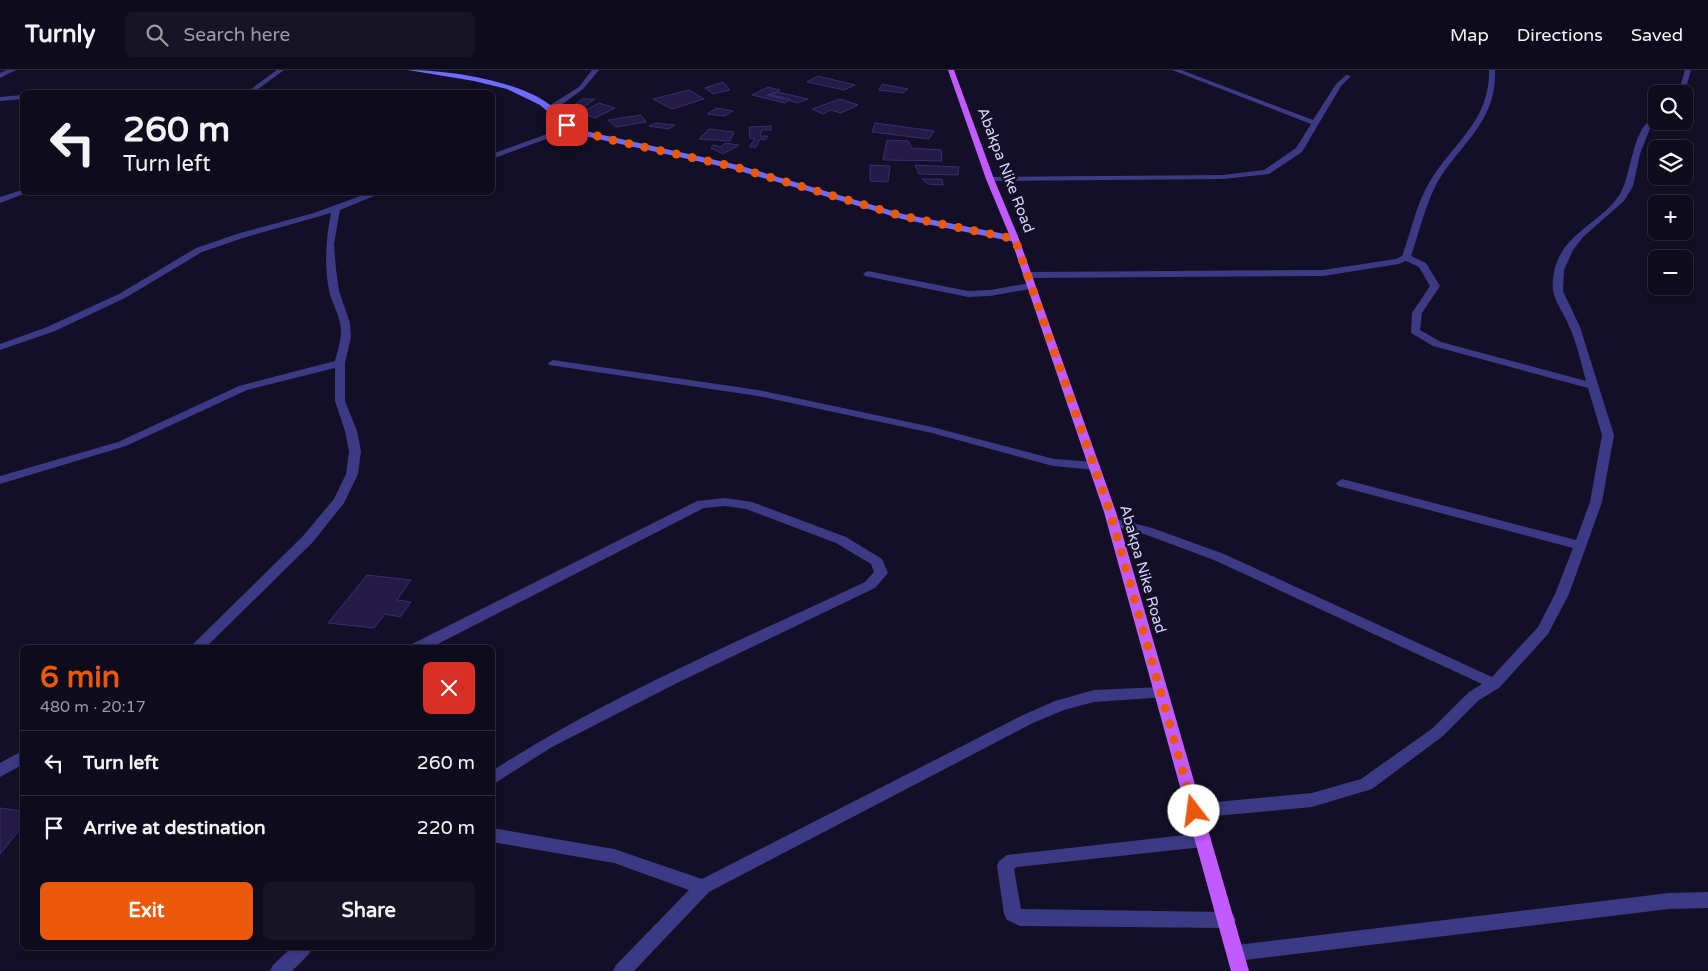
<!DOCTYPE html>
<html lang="en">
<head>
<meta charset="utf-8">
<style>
  body { margin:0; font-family:"Varela Round",sans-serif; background:#171425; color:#f1f3f6; height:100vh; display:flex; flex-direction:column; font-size:19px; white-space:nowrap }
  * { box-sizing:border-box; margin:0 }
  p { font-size:16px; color:#9b9ba3 }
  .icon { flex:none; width:28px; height:28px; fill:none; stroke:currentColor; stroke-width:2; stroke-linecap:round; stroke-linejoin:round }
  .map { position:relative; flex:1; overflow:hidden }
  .details { position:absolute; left:20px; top:575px; width:475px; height:305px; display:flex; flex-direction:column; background:#0e0b1c; border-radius:8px; box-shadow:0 2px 8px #0003,0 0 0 1px #2e2b3b }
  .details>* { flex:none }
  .guide { position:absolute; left:20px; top:20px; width:475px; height:105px; border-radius:8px; box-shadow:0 2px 8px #0003,0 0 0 1px #2e2b3b; background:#0e0b1c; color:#f1f3f6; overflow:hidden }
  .controls { position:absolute; left:1648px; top:15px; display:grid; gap:10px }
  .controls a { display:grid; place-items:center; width:45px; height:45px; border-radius:8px; background:#0e0b1c; box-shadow:0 2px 8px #0003,0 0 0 1px #2e2b3b; font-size:25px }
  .pin { position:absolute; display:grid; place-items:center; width:42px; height:42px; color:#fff; margin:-21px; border-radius:10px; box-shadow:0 2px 8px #0006 }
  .me { position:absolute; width:55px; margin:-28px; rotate:345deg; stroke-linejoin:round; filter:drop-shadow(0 0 4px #0008) }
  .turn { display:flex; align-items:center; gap:18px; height:105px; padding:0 20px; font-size:22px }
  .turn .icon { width:65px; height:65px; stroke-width:2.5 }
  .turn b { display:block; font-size:35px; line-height:42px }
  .round { display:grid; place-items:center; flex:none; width:52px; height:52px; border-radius:8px; background:#171425 }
  .summary { display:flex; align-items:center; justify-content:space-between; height:85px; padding:0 20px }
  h1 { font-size:30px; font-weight:700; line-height:38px; color:#ea580c }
  .button { display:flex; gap:10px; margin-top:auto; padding:10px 20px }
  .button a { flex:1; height:58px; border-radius:8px; background:#ea580c; color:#fff; font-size:20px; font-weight:700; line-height:58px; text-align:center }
  .button a+a { background:#171425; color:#f1f3f6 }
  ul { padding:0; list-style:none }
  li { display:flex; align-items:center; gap:15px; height:65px; padding:0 20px; border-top:1px solid #2e2b3b }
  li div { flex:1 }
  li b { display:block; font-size:19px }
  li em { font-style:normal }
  header { display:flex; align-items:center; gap:30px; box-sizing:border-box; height:70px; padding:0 25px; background:#0e0b1c; border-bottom:1px solid #2e2b3b }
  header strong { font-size:24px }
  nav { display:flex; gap:28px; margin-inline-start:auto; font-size:18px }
  .search { width:350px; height:45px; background:#171425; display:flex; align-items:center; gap:12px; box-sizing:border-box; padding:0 18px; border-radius:8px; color:#9b9ba3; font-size:19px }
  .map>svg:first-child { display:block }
</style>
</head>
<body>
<header>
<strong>Turnly</strong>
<div class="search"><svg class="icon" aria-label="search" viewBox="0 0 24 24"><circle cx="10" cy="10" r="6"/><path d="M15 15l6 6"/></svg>Search here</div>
<nav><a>Map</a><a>Directions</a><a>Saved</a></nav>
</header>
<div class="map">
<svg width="1708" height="901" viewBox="0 0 1708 901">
  <rect width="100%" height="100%" fill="#130f26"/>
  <path fill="#241b47" stroke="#3b2d73" d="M818,6L855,15L844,20L807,12Z
    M723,12L730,20L713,24L705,18Z
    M882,14L908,19L903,23L879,20Z
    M768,17L780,20L771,25L790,29L785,33L752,25Z
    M689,20L704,29L672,39L653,29Z
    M777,22L808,29L798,33L767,25Z
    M582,29H595L583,38L572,37Z
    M840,29L858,35L841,43L830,40L823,44L812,39Z
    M599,33L615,38L595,48L580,43Z
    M717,38L733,41L725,46L707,44Z
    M641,45L646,52L616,57L608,50Z
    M655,53L675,55L669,59L649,56Z
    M875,53L934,61L929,69L872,62Z
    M771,56V60H762L760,66H768L765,70L760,69L756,77H749L755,69L750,68L749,57Z
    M709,59L734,62L730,71L699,69Z
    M887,70L908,71L912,78L941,80L942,91L883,90Z
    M725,73L739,75L723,84L711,78L713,75L721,77Z
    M870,95L890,96L888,112L870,111Z
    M915,95L959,97L958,105L919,104Z
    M922,109H942L943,115L928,114Z
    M367,505L411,510L397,530L411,532L400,547L385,544L374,558L328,553Z
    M0,738L22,741V757L0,784Z"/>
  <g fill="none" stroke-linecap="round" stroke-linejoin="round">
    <path fill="#3d3a85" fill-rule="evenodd" d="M1203,763L1209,765L1211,770L1209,775L1203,777L1017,797L1014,799L1021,839L1227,842L1233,844L1236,850L1233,856L1227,858L1020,856L1007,850L1004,844L997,796L999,791L1007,785Z"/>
    <path fill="#3d3a85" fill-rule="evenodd" d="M7,0H16L0,8V3Z
      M277,0H284L254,22H247Z
      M592,0H599L583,19L553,41H547V37L579,17Z
      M1172,0H1181L1313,50L1336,14L1346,5L1351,6L1341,16L1302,82L1269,104L1223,109L990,111L986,109L990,107L1223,105L1264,100L1296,78L1311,54Z
      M1489,0H1495C1497,53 1460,73 1437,113C1425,136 1419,162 1411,186L1426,193L1440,216L1422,243L1420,260L1441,272L1586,311C1581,293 1577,273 1569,256C1565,245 1555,232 1553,221C1552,216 1553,207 1554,202C1561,164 1603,152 1620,124C1632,104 1632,55 1656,47L1658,51L1651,56L1640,84L1633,116L1624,131L1583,167L1573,180L1564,200L1563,221L1580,257L1614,365L1602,432L1569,524L1548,564L1499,618L1479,630L1443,666L1372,719L1312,737L1194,748L1188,746L1186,741L1188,736L1194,734L1312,723L1361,709L1433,658L1469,622L1482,614L1214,490L1144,464L1109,455L1107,452L1109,449L1113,448L1152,458L1224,484L1492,607L1538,557L1555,524L1573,478L1338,416L1336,413L1342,409L1576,470L1590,432L1602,365L1588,318L1433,276L1411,263L1412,243L1430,216L1419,197L1406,191L1399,194L1323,206L1027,208L1022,205L1027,202L1323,200L1396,189L1402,186C1411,162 1416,135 1429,113C1453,72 1490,52 1489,0Z
      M1685,0H1691L1684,25L1678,24Z
      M22,25V29L0,31V27Z
      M569,56L576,58L492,89V84Z
      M22,120V122H29L0,133V127Z
      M371,122H384L340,140L334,174L336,199L339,221L350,253L351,267L345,293V331L357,361L361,381L358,404L344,433L313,472L205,578H189L303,466L334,429L346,404L349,381L345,361L335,331V298L247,320L126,376L0,414V406L118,372L239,316L335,291C338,279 343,266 340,253C338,242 331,231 329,220C324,194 326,169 331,143L246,167L202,182L125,228L55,261L0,280V274L47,257L119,224L196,178L240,163L314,143Z
      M868,201L968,221L990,220L1030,213L1035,216L1030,219L990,226L968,227L865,206L863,204Z
      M553,290L758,320L932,357L1054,389L1095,392L1101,396L1095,400L1053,396L932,363L758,326L549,295L548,293Z
      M725,428L752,432L846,467L882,489L888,503L875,518L675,614L552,677L492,715V701C609,625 740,571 865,512L874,502L871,494L836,473L746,439L725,436L704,438L430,578H410L412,574L697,431Z
      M1162,617L1167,619L1169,623L1167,627L1094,632L1064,640L1033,653L709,822L634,901H613L616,895L689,820L614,793L492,772V758L614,779L702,809L1023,645L1055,631L1094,620Z
      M22,681V695L0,707V693Z
      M1708,822V838L1669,839L1237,891L1231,889L1228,883L1231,877L1237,875L1669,823Z
      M291,878H312L309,884L292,901H270L273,895Z"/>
    <path fill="#6f6bff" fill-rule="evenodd" d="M408,0C447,0 513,10 546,32C557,39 565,51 576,57C581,60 588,61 594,63L738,95L903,144L1015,166L1019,169L1015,172L902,149L733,99L589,67L569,60L540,35L507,19L474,11Z"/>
    <path fill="#c25bff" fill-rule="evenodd" d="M948,0H954L994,109L1019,169L1116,442L1249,901H1231L1104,442L1011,169L986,109Z"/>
  </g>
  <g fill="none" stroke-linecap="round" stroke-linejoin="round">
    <path stroke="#ea580c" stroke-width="9" stroke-dasharray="0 16.2" d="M567,55L603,68L735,97L902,146L1015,169L1110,442L1194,741"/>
  </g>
  <g text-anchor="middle" stroke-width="5" stroke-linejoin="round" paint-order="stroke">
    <g font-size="15" fill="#d9d4ff" stroke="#130f26">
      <text transform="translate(1006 100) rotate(69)" y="5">Abakpa Nike Road</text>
      <text transform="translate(1143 499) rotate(74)" y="5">Abakpa Nike Road</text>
    </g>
  </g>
</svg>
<div class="controls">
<a><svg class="icon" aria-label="search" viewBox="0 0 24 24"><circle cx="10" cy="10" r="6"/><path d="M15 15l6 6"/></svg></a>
<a><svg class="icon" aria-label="layers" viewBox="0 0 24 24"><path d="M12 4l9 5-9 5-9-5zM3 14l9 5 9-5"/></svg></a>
<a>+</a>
<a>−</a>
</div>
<div class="pin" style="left:567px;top:55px;background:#d93025"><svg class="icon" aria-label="arrive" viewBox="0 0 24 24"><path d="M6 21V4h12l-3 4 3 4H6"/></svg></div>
<svg class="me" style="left:1194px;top:741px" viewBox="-20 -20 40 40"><circle r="19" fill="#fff"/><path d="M0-13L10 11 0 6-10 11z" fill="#ea580c"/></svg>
<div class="guide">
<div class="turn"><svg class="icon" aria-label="left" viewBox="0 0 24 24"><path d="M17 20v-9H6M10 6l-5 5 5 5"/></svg><div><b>260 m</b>Turn left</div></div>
</div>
<section class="details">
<div class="summary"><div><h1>6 min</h1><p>480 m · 20:17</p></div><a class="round" style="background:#d93025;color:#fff"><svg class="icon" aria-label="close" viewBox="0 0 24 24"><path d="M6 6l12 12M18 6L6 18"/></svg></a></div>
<ul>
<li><svg class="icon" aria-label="left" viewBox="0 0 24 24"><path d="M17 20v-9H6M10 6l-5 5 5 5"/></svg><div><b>Turn left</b></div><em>260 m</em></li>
<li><svg class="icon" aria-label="arrive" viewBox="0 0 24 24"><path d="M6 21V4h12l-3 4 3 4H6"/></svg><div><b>Arrive at destination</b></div><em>220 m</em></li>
</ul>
<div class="button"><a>Exit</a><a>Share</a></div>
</section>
</div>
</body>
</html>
